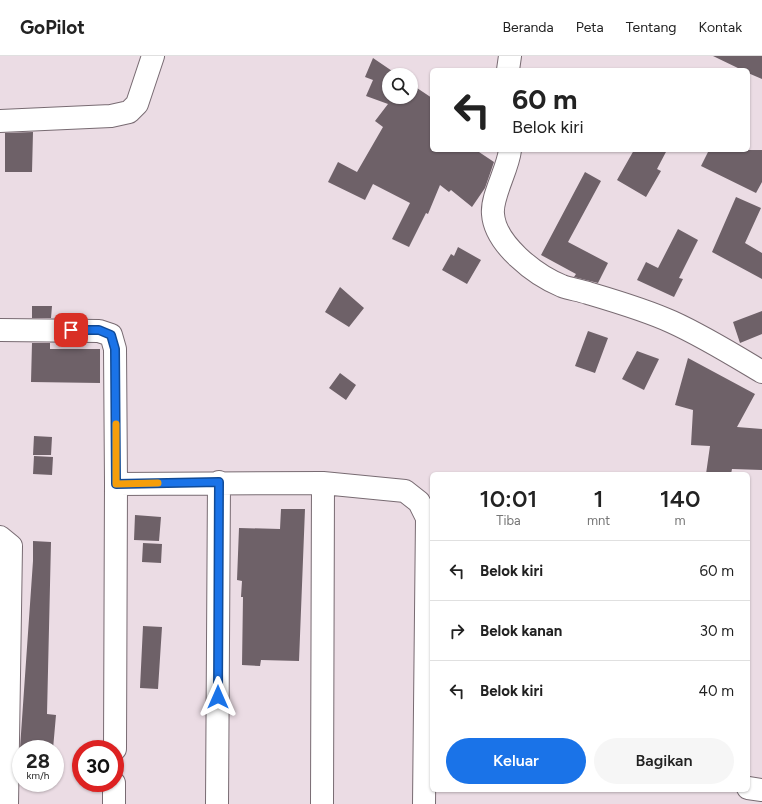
<!DOCTYPE html>
<html lang="id">
<head>
<meta charset="utf-8">
<style>
  body { margin:0; font-family:Figtree,sans-serif; background:#f6f6f6; color:#222; height:100vh; display:flex; flex-direction:column; font-size:15px; white-space:nowrap }
  * { box-sizing:border-box; margin:0 }
  p { font-size:13px; color:#767676 }
  .icon { flex:none; width:22px; height:22px; fill:none; stroke:currentColor; stroke-width:2; stroke-linecap:round; stroke-linejoin:round }
  .map { position:relative; flex:1; overflow:hidden }
  .drawer { position:absolute; left:430px; top:416px; width:320px; height:320px; display:flex; flex-direction:column; background:#fff; border-radius:6px; box-shadow:0 1px 3px #0004 }
  .drawer>* { flex:none }
  .hud { position:absolute; left:430px; top:12px; width:320px; height:84px; border-radius:6px; box-shadow:0 1px 3px #0004; background:#fff; color:#222; overflow:hidden }
  .controls { position:absolute; left:382px; top:12px; display:grid; gap:8px }
  .controls a { display:grid; place-items:center; width:36px; height:36px; border-radius:50%; background:#fff; box-shadow:0 1px 3px #0004; font-size:20px }
  .speed { position:absolute; left:12px; top:684px; display:flex; gap:8px; font-size:20px; font-weight:700; text-align:center }
  .speed>* { display:grid; place-content:center; width:52px; height:52px; border-radius:50%; background:#fff; box-shadow:0 1px 3px #0004; line-height:1 }
  .speed small { font-size:10px; font-weight:400 }
  .speed .limit { border:6px solid #d22; background:#fff; color:#111 }
  .pin { position:absolute; display:grid; place-items:center; width:34px; height:34px; color:#fff; margin:-17px; border-radius:8px; box-shadow:0 2px 6px #0006 }
  .me { position:absolute; width:44px; margin:-22px; rotate:0deg; stroke-linejoin:round; filter:drop-shadow(0 0 3px #0008) }
  .turn { display:flex; align-items:center; gap:14px; height:84px; padding:0 16px; font-size:18px }
  .turn .icon { width:52px; height:52px; stroke-width:2.5 }
  .turn b { display:block; font-size:28px; line-height:34px }
  .eta { display:flex; justify-content:space-evenly; align-items:center; height:68px; text-align:center }
  .eta b { font-size:24px; font-weight:600; line-height:28px }
  .action { display:flex; gap:8px; margin-top:auto; padding:8px 16px }
  .action a { flex:1; height:46px; border-radius:24px; background:#1a73e8; color:#fff; font-size:16px; font-weight:600; line-height:46px; text-align:center }
  .action a+a { background:#f6f6f6; color:#222 }
  ul { padding:0; list-style:none }
  li { display:flex; align-items:center; gap:12px; height:60px; padding:0 16px; border-top:1px solid #e0e0e0 }
  li div { flex:1 }
  li b { display:block; font-size:15px }
  li em { font-style:normal }
  header { display:flex; align-items:center; gap:24px; box-sizing:border-box; height:56px; padding:0 20px; background:#fff; border-bottom:1px solid #e0e0e0 }
  header strong { font-size:19px }
  nav { display:flex; gap:22px; margin-inline-start:auto; font-size:14px }
  .map>svg:first-child { display:block }
</style>
</head>
<body>
<header>
<strong>GoPilot</strong>
<nav><a>Beranda</a><a>Peta</a><a>Tentang</a><a>Kontak</a></nav>
</header>
<div class="map">
<svg width="762" height="748" viewBox="0 0 762 748">
  <rect width="100%" height="100%" fill="#ebdce4"/>
  <path fill="#6e6168" d="M713,0H762V23L748,17V14H742Z
    M373,2L398,19H389V41H411V28L432,42V94H476L494,106L485,132L472,151L451,134L449,136L440,129L428,158L426,157L409,191L392,183L410,147L373,128L365,144L328,126L338,106L357,116L383,71L375,65L388,48L366,40L373,24L365,21Z
    M33,76L32,116H5V77Z
    M634,94H667L657,113L661,115L646,141L617,124Z
    M709,94H762V126L756,137L701,110Z
    M585,116L601,125L568,186L608,207L598,227L574,221L576,218L541,199Z
    M736,141L761,152L745,187L762,197V223L712,196Z
    M678,173L698,184L679,222L683,223L674,241L637,224L646,206L658,212Z
    M458,191L481,204L467,228L442,214L451,198L454,200Z
    M340,231L364,252L349,271L325,256Z
    M32,250H52L51,262H32Z
    M762,255V278L740,287L733,266Z
    M588,275L608,282L595,317L575,310Z
    M32,287H50V293H100V327L31,326Z
    M637,295L659,303L644,334L622,323Z
    M688,302L755,338L737,371L762,373V414L732,413L731,418H706L710,390L691,389L693,354L675,349Z
    M340,317L356,329L346,344L329,332Z
    M34,380L52,381L51,399H33Z
    M34,400L53,401L52,419L33,418Z
    M281,453H305L299,605L261,604L260,610L242,609L243,541H241L242,525L237,524L239,472L280,473Z
    M135,459L161,461L159,485L134,484Z
    M33,485L51,486L47,658L56,659L53,693L20,692L33,505Z
    M143,487L162,488L161,507L142,506Z
    M143,570L162,571L158,633L140,632Z"/>
  <g fill="none" stroke-linecap="round" stroke-linejoin="round">
    <g stroke="#786b72" stroke-width="24">
      <path id="street" d="M508,14L510,0
        M0,65L111,60L129,56L137,48L153,0
        M510,94C508,113 491,141 493,158C495,188 535,219 562,230C570,233 579,234 588,237C615,245 646,254 672,266C703,280 732,298 762,316
        M0,274L99,275L111,279L115,293L116,428L323,427L405,435L419,446L427,462L424,748
        M0,481L11,490L7,748
        M115,693L116,428
        M748,732L762,734
        M114,748V727
        M217,748L219,426
        M322,748L323,427"/>
    </g>
    <use href="#street" stroke="#fff" stroke-width="22"/>
  </g>
  <g fill="none" stroke-linecap="round" stroke-linejoin="round">
    <g stroke="#114b97" stroke-width="10">
      <path id="route" d="M71,274H99L111,279L115,293L116,428L219,426L218,641"/>
    </g>
    <use href="#route" stroke="#1a73e8" stroke-width="7"/>
    <path stroke="#f59e0b" stroke-width="7" d="M116,368V428L158,427"/>
  </g>
</svg>
<div class="controls">
<a><svg class="icon" aria-label="search" viewBox="0 0 24 24"><circle cx="10" cy="10" r="6"/><path d="M15 15l6 6"/></svg></a>
</div>
<div class="speed"><div>28<small>km/h</small></div><div class="limit">30</div></div>
<div class="pin" style="left:71px;top:274px;background:#d93025"><svg class="icon" aria-label="arrive" viewBox="0 0 24 24"><path d="M6 21V4h12l-3 4 3 4H6"/></svg></div>
<svg class="me" style="left:218px;top:641px" viewBox="-20 -20 40 40"><path d="M0-17L14 15 0 8-14 15z" fill="#1a73e8" stroke="#fff" stroke-width="4"/></svg>
<div class="hud">
<div class="turn"><svg class="icon" aria-label="left" viewBox="0 0 24 24"><path d="M17 20v-9H6M10 6l-5 5 5 5"/></svg><div><b>60 m</b>Belok kiri</div></div>
</div>
<section class="drawer">
<div class="eta">
<div><b>10:01</b><p>Tiba</p></div>
<div><b>1</b><p>mnt</p></div>
<div><b>140</b><p>m</p></div>
</div>
<ul>
<li><svg class="icon" aria-label="left" viewBox="0 0 24 24"><path d="M17 20v-9H6M10 6l-5 5 5 5"/></svg><div><b>Belok kiri</b></div><em>60 m</em></li>
<li><svg class="icon" aria-label="right" viewBox="0 0 24 24"><path d="M7 20v-9h11M14 6l5 5-5 5"/></svg><div><b>Belok kanan</b></div><em>30 m</em></li>
<li><svg class="icon" aria-label="left" viewBox="0 0 24 24"><path d="M17 20v-9H6M10 6l-5 5 5 5"/></svg><div><b>Belok kiri</b></div><em>40 m</em></li>
</ul>
<div class="action"><a>Keluar</a><a>Bagikan</a></div>
</section>
</div>
</body>
</html>
